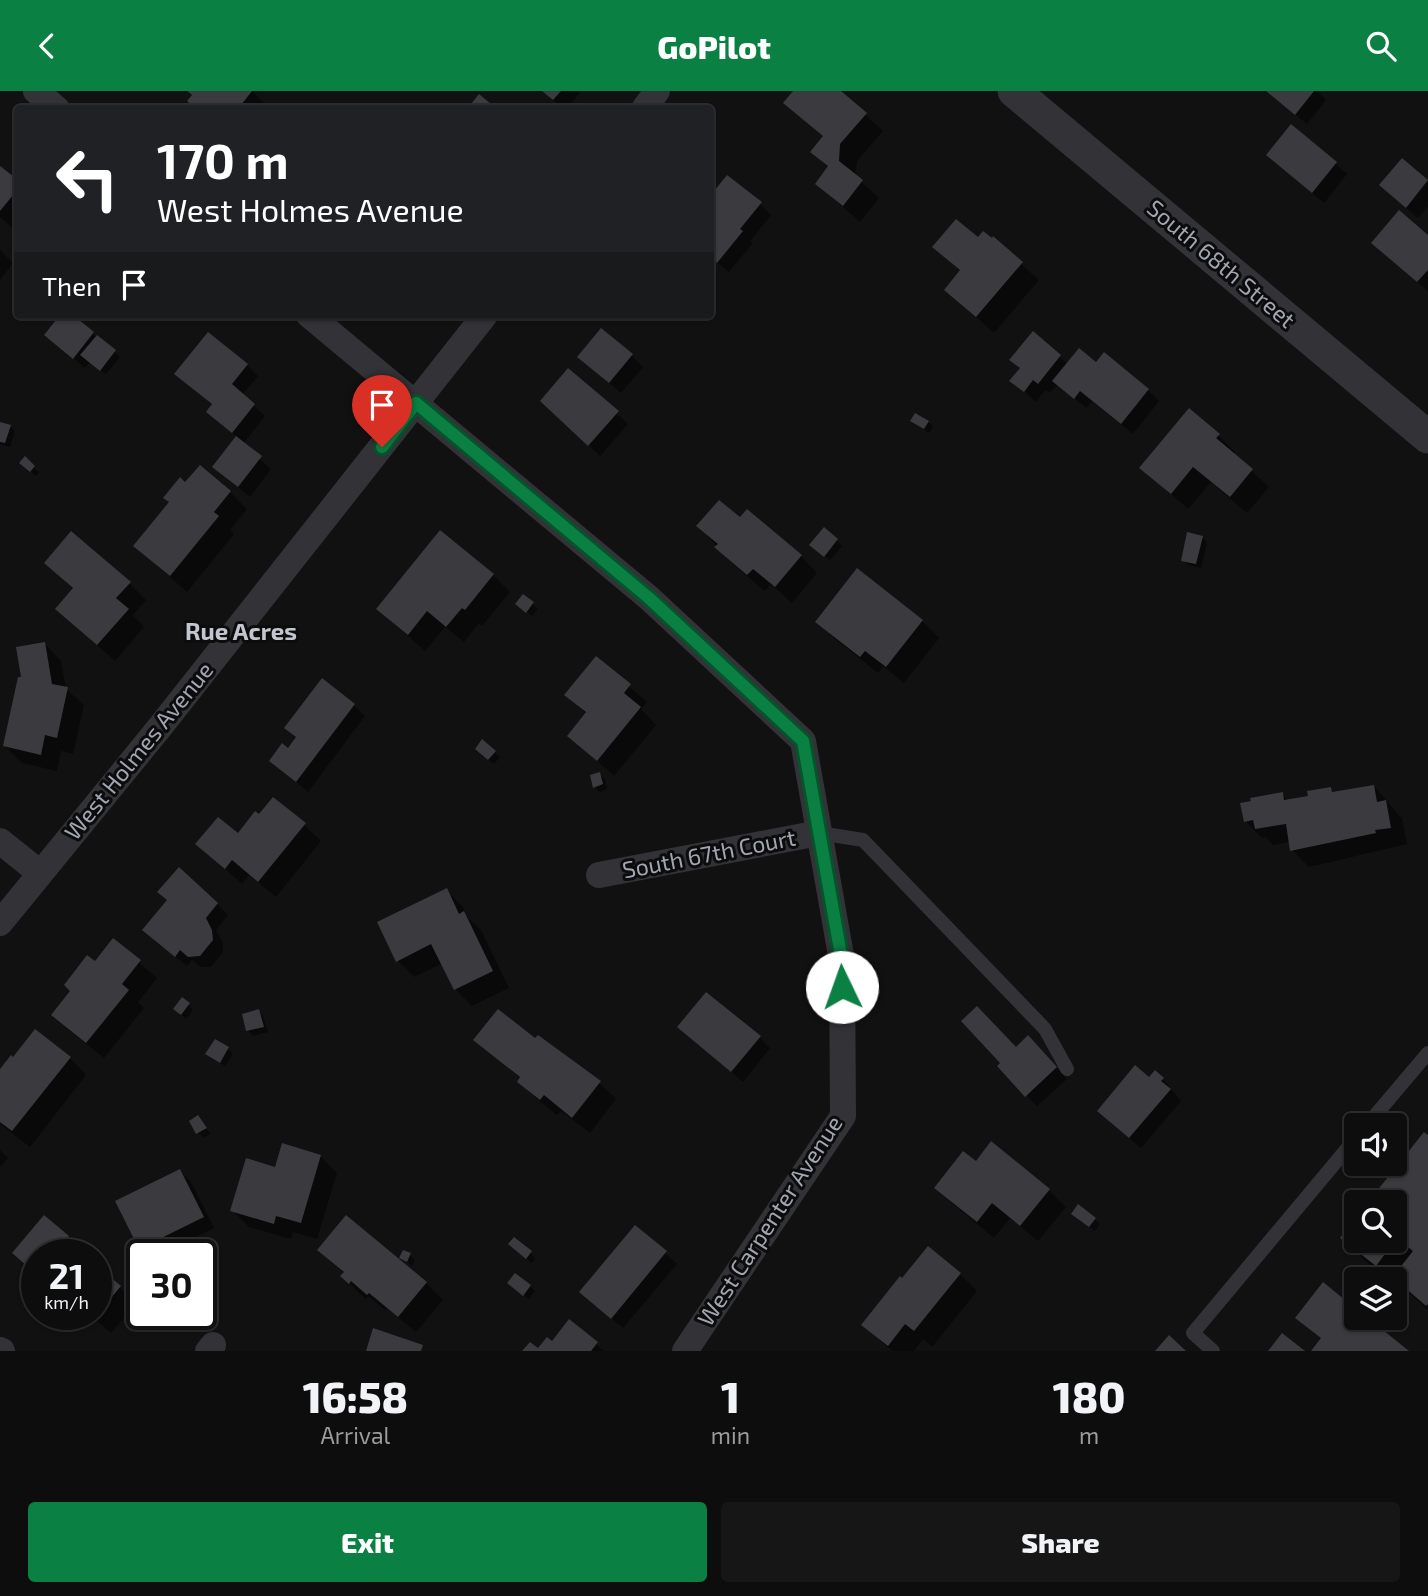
<!DOCTYPE html>
<html lang="en">
<head>
<meta charset="utf-8">
<style>
  body { margin:0; font-family:"Exo 2",sans-serif; background:#161617; color:#f1f3f6; height:100vh; display:flex; flex-direction:column; font-size:26px; white-space:nowrap }
  * { box-sizing:border-box; margin:0 }
  p { font-size:23px; color:#9a9c9e }
  .icon { flex:none; width:38px; height:38px; fill:none; stroke:currentColor; stroke-width:2; stroke-linecap:round; stroke-linejoin:round }
  .map { position:relative; height:1260px; overflow:hidden }
  .panel { display:flex; flex-direction:column; background:#0d0d0e; flex:1 }
  .panel>* { flex:none }
  .hud { position:absolute; left:14px; top:14px; width:700px; height:214px; border-radius:7px; box-shadow:0 2px 5px #0004,0 0 0 2px #2d2d2e; background:#202124; color:#fff; overflow:hidden }
  .buttons { position:absolute; left:1344px; top:1022px; display:grid; gap:14px }
  .buttons a { display:grid; place-items:center; width:63px; height:63px; border-radius:7px; background:#0d0d0e; box-shadow:0 2px 5px #0004,0 0 0 2px #2d2d2e; font-size:35px }
  .speed { position:absolute; left:21px; top:1148px; display:flex; gap:14px; font-size:35px; font-weight:700; text-align:center }
  .speed>* { display:grid; place-content:center; width:91px; height:91px; border-radius:50%; background:#0d0d0e; box-shadow:0 2px 5px #0004,0 0 0 2px #2d2d2e; line-height:1 }
  .speed small { font-size:18px; font-weight:400 }
  .speed .limit { border:4px solid #111; border-radius:10px; background:#fff; color:#111 }
  .pin { position:absolute; display:grid; place-items:center; width:60px; height:60px; color:#fff; margin:-72px -30px; border-radius:50% 50% 50% 0; rotate:-45deg; box-shadow:0 0 7px #0007 }
  .pin .icon { rotate:45deg }
  .me { position:absolute; width:77px; margin:-38px; rotate:357deg; stroke-linejoin:round; filter:drop-shadow(0 0 5px #0008) }
  .turn { display:flex; align-items:center; gap:24px; height:147px; padding:0 28px; font-size:32px }
  .turn .icon { width:91px; height:91px; stroke-width:2.5 }
  .turn b { display:block; font-size:49px; line-height:60px }
  .then { display:flex; align-items:center; height:66px; padding:0 28px; background:#0003; gap:14px; font-size:26px }
  .eta { display:flex; justify-content:space-evenly; align-items:center; height:119px; text-align:center }
  .eta b { font-size:42px; font-weight:800; line-height:49px }
  .button { display:flex; gap:14px; margin-top:auto; padding:14px 28px }
  .button a { flex:1; height:80px; border-radius:7px; background:#0b8043; color:#fff; font-size:28px; font-weight:800; line-height:80px; text-align:center }
  .button a+a { background:#161617; color:#f1f3f6 }
  header { display:flex; justify-content:space-between; align-items:center; height:91px; padding:0 28px; background:#0b8043; color:#fff; font-size:32px; font-weight:800 }
  .map>svg:first-child { display:block }
</style>
</head>
<body>
<header><svg class="icon" aria-label="back" viewBox="0 0 24 24"><path d="M15 5l-7 7 7 7"/></svg>GoPilot<svg class="icon" aria-label="search" viewBox="0 0 24 24"><circle cx="10" cy="10" r="6"/><path d="M15 15l6 6"/></svg></header>
<div class="map">
<svg width="1428" height="1260" viewBox="0 0 1428 1260">
  <rect width="100%" height="100%" fill="#111112"/>
  <path fill="#0007" d="M187,0H252L269,17L196,18L193,6Z
    M543,0H578L580,2L566,18H563Z
    M796,0H839L883,40L857,70L855,85L879,107L860,131L817,93L829,77L813,61L825,47L786,12Z
    M1317,0L1326,9L1307,33L1269,1Z
    M1292,35L1347,83L1324,112L1279,74Z
    M1402,70L1428,92V115L1418,127L1392,105Z
    M0,77L18,91V136L15,139L0,126Z
    M760,113L771,124L750,150L753,152L729,181L710,166Z
    M1428,146V200L1384,163Z
    M993,148L1039,189L994,242L946,199L961,181L935,156L978,149L992,150Z
    M0,159L13,172L0,189Z
    M62,224H70L120,266L106,283L90,271L85,277L46,244Z
    M1033,243L1068,273L1096,274L1148,299L1159,310L1133,343L1092,310L1086,317L1058,293L1050,302L1045,299L1036,311L1012,289L1021,278Z
    M632,265L643,276L621,302L579,266Z
    M247,274L258,285L242,304L265,325L243,353L271,378L250,406L214,376L237,346L209,321L214,315L188,294Z
    M568,279L628,333L600,365L553,321Z
    M913,330L928,331L933,336L929,342Z
    M0,333L10,335L15,340L10,356L0,353Z
    M1218,344L1235,361L1233,364L1269,396L1247,422L1211,391L1188,418L1142,377Z
    M25,368L39,381L36,385L26,376Z
    M186,393L230,401L247,418L230,439L234,443L187,501L135,455Z
    M740,429L801,465L817,482L792,512L771,493L765,500L733,473L699,435Z
    M440,441L493,484L510,501L482,535L479,532L464,551L445,536L425,560L378,518Z
    M1202,446L1207,451L1201,477L1188,474L1183,469Z
    M837,450L842,455L830,469L816,459Z
    M46,472L129,492L146,509L133,524L144,536L115,570L57,518L74,499Z
    M858,480L922,530L939,547L904,592L883,575L878,582L834,547L818,531Z
    M523,505L538,518L532,525L523,518Z
    M45,553L61,570L66,598L84,614L73,663L61,660L57,680L22,672L5,655L23,589Z
    M596,568L647,611L641,618L656,634L614,685L569,645L587,623L567,604Z
    M354,614L365,625L308,701L271,670L288,659L297,647L286,637Z
    M482,651L500,666L494,673L482,663Z
    M600,683L605,688L607,698L600,701L595,696Z
    M1374,695L1402,728L1407,753L1309,776L1292,759L1290,751L1273,754L1266,746L1262,747L1245,730L1282,703L1289,710L1310,707L1330,698L1334,702Z
    M304,734L321,750L276,806L249,784L242,793L198,753Z
    M446,799L463,816L468,827L481,839L509,897L472,915L455,898L443,872L414,886L397,869Z
    M217,813L228,824L216,839L223,852V861L211,876H201L192,869L187,875L155,850Z
    M113,849L157,887L138,911L144,917L104,967L70,940L53,924Z
    M188,914L193,919L186,928L180,923Z
    M258,920L263,925L268,941L253,945L248,940Z
    M679,936L759,946L770,957L743,991Z
    M476,949H536L599,992L616,1008L590,1042L561,1020L557,1024L536,1007L519,991L521,988Z
    M228,958L233,963L225,975L213,968Z
    M1016,958H1039L1067,988L1037,1015L1026,1004Z
    M70,967L86,984L30,1056L0,1033V982Z
    M1150,988H1163L1181,1010L1141,1057L1110,1031Z
    M191,1031H203L210,1043L203,1047Z
    M1424,1043L1428,1046V1219L1400,1194L1398,1196L1395,1193V1188H1389L1364,1169L1342,1147L1356,1129V1150H1395V1111H1370Z
    M0,1059L8,1067L0,1076Z
    M320,1065L337,1082L317,1148L293,1141L291,1148L249,1136L232,1119L276,1078Z
    M976,1072L1049,1099L1066,1116L1038,1150L1010,1127L994,1147L953,1113L936,1097Z
    M180,1080L191,1091L214,1137L159,1164H147L140,1157Z
    M346,1127L426,1192L443,1209L416,1241L387,1217L385,1219L368,1205L366,1208L359,1202L342,1185L344,1182L319,1159Z
    M1078,1128H1095L1100,1133L1095,1140Z
    M636,1136L677,1173L623,1237L592,1212Z
    M68,1146L83,1164H37L34,1181L15,1162Z
    M515,1158L530,1162L535,1167L532,1172Z
    M410,1164L415,1169L412,1175L401,1167Z
    M960,1183L977,1200L932,1256L923,1248L914,1260H892L863,1234L902,1189Z
    M530,1195L535,1200L529,1208L514,1197Z
    M120,1196L136,1213L111,1242L89,1223H96Z
    M75,1223H89L83,1230Z
    M570,1230L604,1260H525H538L552,1252Z"/>
  <path fill="#3b3b3f" d="M187,0H252L238,18H196L187,10L192,4Z
    M542,0H561L553,9Z
    M793,0H841L867,22L840,53L839,70L863,89L843,115L815,93L828,75L810,61L823,45L783,12Z
    M1266,0H1314L1295,24Z
    M479,3L497,18H467Z
    M1291,33L1337,71L1312,102L1266,64Z
    M1402,67L1428,89L1406,117L1379,94Z
    M0,75L18,89V98L0,120Z
    M727,84L762,111L740,138L743,140L717,172L710,166V105Z
    M1399,119L1428,144V179L1417,191L1371,152Z
    M956,128L978,146L983,140L992,147L993,145L1023,171L976,226L944,199L960,179L932,156Z
    M60,224H73L94,241L73,268L44,244Z
    M601,237L633,263L609,292L577,266Z
    M1033,240L1061,264L1038,293L1033,289L1024,301L1009,290L1020,277L1009,269Z
    M208,241L248,273L232,293L255,313L232,342L206,321L212,313L174,283Z
    M97,244L116,259L100,280L80,264Z
    M1079,257L1096,271L1104,261L1149,298L1121,333L1080,300L1074,308L1052,290Z
    M568,277L619,320L588,355L540,310Z
    M1189,317L1220,343L1216,347L1253,378L1230,406L1193,376L1171,403L1139,377Z
    M915,322L929,330L924,338L910,330Z
    M0,331L11,334L5,352L0,351Z
    M236,345L262,365L238,396L212,376Z
    M25,365L35,375L30,381L19,372Z
    M200,374L231,400L214,421L219,425L170,485L133,455L169,411L163,407L180,386L185,391Z
    M719,409L740,426L747,418L802,464L775,496L753,478L747,484L714,456L718,453L696,435Z
    M824,436L838,448L824,466L809,454Z
    M440,439L494,483L465,519L462,517L446,536L427,520L408,544L376,518Z
    M71,440L131,491L116,507L129,518L97,554L55,518L73,497L44,472Z
    M1187,441L1203,445L1196,473L1181,470Z
    M857,477L923,529L886,576L865,560L860,566L815,531Z
    M523,503L534,511L526,522L515,513Z
    M45,551L52,593L68,596L57,647L45,644L41,664L3,655L18,586H21L16,556Z
    M596,565L631,593L624,602L641,616L597,670L567,645L586,621L564,604Z
    M322,587L355,613L296,691L269,670L282,652L288,657L296,646L284,637Z
    M482,648L496,660L488,669L475,658Z
    M600,681L603,693L593,697L590,684Z
    M1374,694L1377,711L1386,709L1391,737L1375,739L1376,742L1290,760L1286,733L1255,738L1253,729L1244,731L1240,712L1251,710L1250,707L1283,701L1284,709L1308,705L1307,700L1331,696L1332,701Z
    M273,706L306,732L258,791L232,769L225,778L195,753L218,726L238,742L255,720L259,723Z
    M179,776L218,812L206,827L212,839L213,849L200,865L188,866L180,859L175,866L142,839L167,809L157,801Z
    M447,797L459,823L464,820L493,880L454,899L431,853L396,871L377,831Z
    M113,847L141,869L122,893L129,899L86,952L51,924L70,900L64,894L87,864L95,870Z
    M706,901L761,945L731,981L677,936Z
    M182,906L190,912L181,924L173,918Z
    M977,915L1016,956L1028,944L1057,976L1025,1006L997,975L1000,972L961,930Z
    M259,918L264,936L246,940L242,923Z
    M498,918L535,947L538,944L601,990L572,1027L544,1004L540,1009L517,991L520,986L473,949Z
    M35,938L71,966L12,1040L0,1031V978L11,964L13,966Z
    M215,948L229,956L220,972L205,963Z
    M1135,974L1149,986L1155,979L1164,987L1161,990L1171,998L1129,1047L1097,1020Z
    M198,1024L207,1037L196,1043L189,1030Z
    M1424,1041L1428,1044V1213L1426,1215L1395,1188H1391L1413,1160L1397,1147L1376,1175L1340,1147L1356,1126V1150H1395V1111H1368Z
    M991,1050L1050,1098L1020,1135L992,1112L977,1131L934,1097L963,1060L976,1070Z
    M282,1052L321,1064L301,1132L276,1125L274,1133L230,1120L246,1067L275,1076Z
    M180,1078L204,1126L139,1158L115,1110Z
    M1078,1113L1096,1127L1089,1136L1071,1123Z
    M44,1124L69,1145L66,1149L84,1164H37V1190L29,1184L33,1180L12,1162Z
    M346,1124L427,1191L398,1226L369,1202L367,1204L351,1190L349,1193L340,1185L344,1181L317,1159Z
    M635,1134L667,1160L611,1228L579,1201Z
    M514,1146L532,1160L526,1168L508,1153Z
    M928,1155L961,1182L914,1240L905,1233L888,1255L861,1234L900,1185L902,1187Z
    M403,1159L411,1162L407,1171L399,1167Z
    M96,1174L121,1195L94,1227L90,1223H96Z
    M515,1182L531,1194L523,1205L507,1192Z
    M1323,1191L1356,1218V1227H1368L1409,1260H1311L1321,1247L1295,1227Z
    M569,1228L598,1251L591,1260H522L530,1251L538,1257L547,1246L552,1250Z
    M373,1237L423,1254L421,1260H366Z
    M1282,1242L1305,1260H1268Z
    M1169,1244L1186,1260H1155Z"/>
  <g fill="none" stroke-linecap="round" stroke-linejoin="round">
    <path stroke="#323237" stroke-width="14" d="M819,742L863,749L1045,938L1067,978
      M1367,1034L1428,962
      M1213,1260L1193,1242L1356,1047"/>
    <path stroke="#323237" stroke-width="26" d="M36,0L57,18
      M644,18L657,0
      M309,224L649,507L803,650L842,870L843,1025L685,1260
      M0,750L40,782
      M599,784L819,742
      M0,832L160,636L485,224
      M0,1259L2,1260
      M208,1260L213,1254"/>
    <path stroke="#323237" stroke-width="33" d="M1014,0L1428,346"/>
  </g>
  <g fill="none" stroke-linecap="round" stroke-linejoin="round">
    <g stroke="#07532c" stroke-width="18">
      <path id="route" d="M382,356L416,312L649,507L803,650L842,870V896"/>
    </g>
    <use href="#route" stroke="#0b8043" stroke-width="12"/>
  </g>
  <g text-anchor="middle" stroke-width="6" stroke-linejoin="round" paint-order="stroke">
    <g font-size="23" fill="#a2a6b3" stroke="#0c0c0d">
      <text transform="translate(1221 173) rotate(40)" y="8">South 68th Street</text>
      <text transform="translate(139 660) rotate(-51)" y="8">West Holmes Avenue</text>
      <text transform="translate(709 763) rotate(-11)" y="8">South 67th Court</text>
      <text transform="translate(770 1130) rotate(-57)" y="8">West Carpenter Avenue</text>
    </g>
    <g font-size="24" font-weight="bold" fill="#c3c5cf" stroke="#0c0c0d">
      <text x="241" y="549">Rue Acres</text>
    </g>
  </g>
</svg>
<div class="buttons">
<a><svg class="icon" aria-label="sound" viewBox="0 0 24 24"><path d="M4 9h4l5-4v14l-5-4H4zM17 9q2 3 0 6"/></svg></a>
<a><svg class="icon" aria-label="search" viewBox="0 0 24 24"><circle cx="10" cy="10" r="6"/><path d="M15 15l6 6"/></svg></a>
<a><svg class="icon" aria-label="layers" viewBox="0 0 24 24"><path d="M12 4l9 5-9 5-9-5zM3 14l9 5 9-5"/></svg></a>
</div>
<div class="speed"><div>21<small>km/h</small></div><div class="limit">30</div></div>
<div class="pin" style="left:382px;top:356px;background:#d93025"><svg class="icon" aria-label="arrive" viewBox="0 0 24 24"><path d="M6 21V4h12l-3 4 3 4H6"/></svg></div>
<svg class="me" style="left:842px;top:896px" viewBox="-20 -20 40 40"><circle r="19" fill="#fff"/><path d="M0-13L10 11 0 6-10 11z" fill="#0b8043"/></svg>
<div class="hud">
<div class="turn"><svg class="icon" aria-label="left" viewBox="0 0 24 24"><path d="M17 20v-9H6M10 6l-5 5 5 5"/></svg><div><b>170 m</b>West Holmes Avenue</div></div>
<div class="then">Then<svg class="icon" aria-label="arrive" viewBox="0 0 24 24"><path d="M6 21V4h12l-3 4 3 4H6"/></svg></div>
</div>
</div>
<section class="panel">
<div class="eta">
<div><b>16:58</b><p>Arrival</p></div>
<div><b>1</b><p>min</p></div>
<div><b>180</b><p>m</p></div>
</div>
<div class="button"><a>Exit</a><a>Share</a></div>
</section>
</body>
</html>
